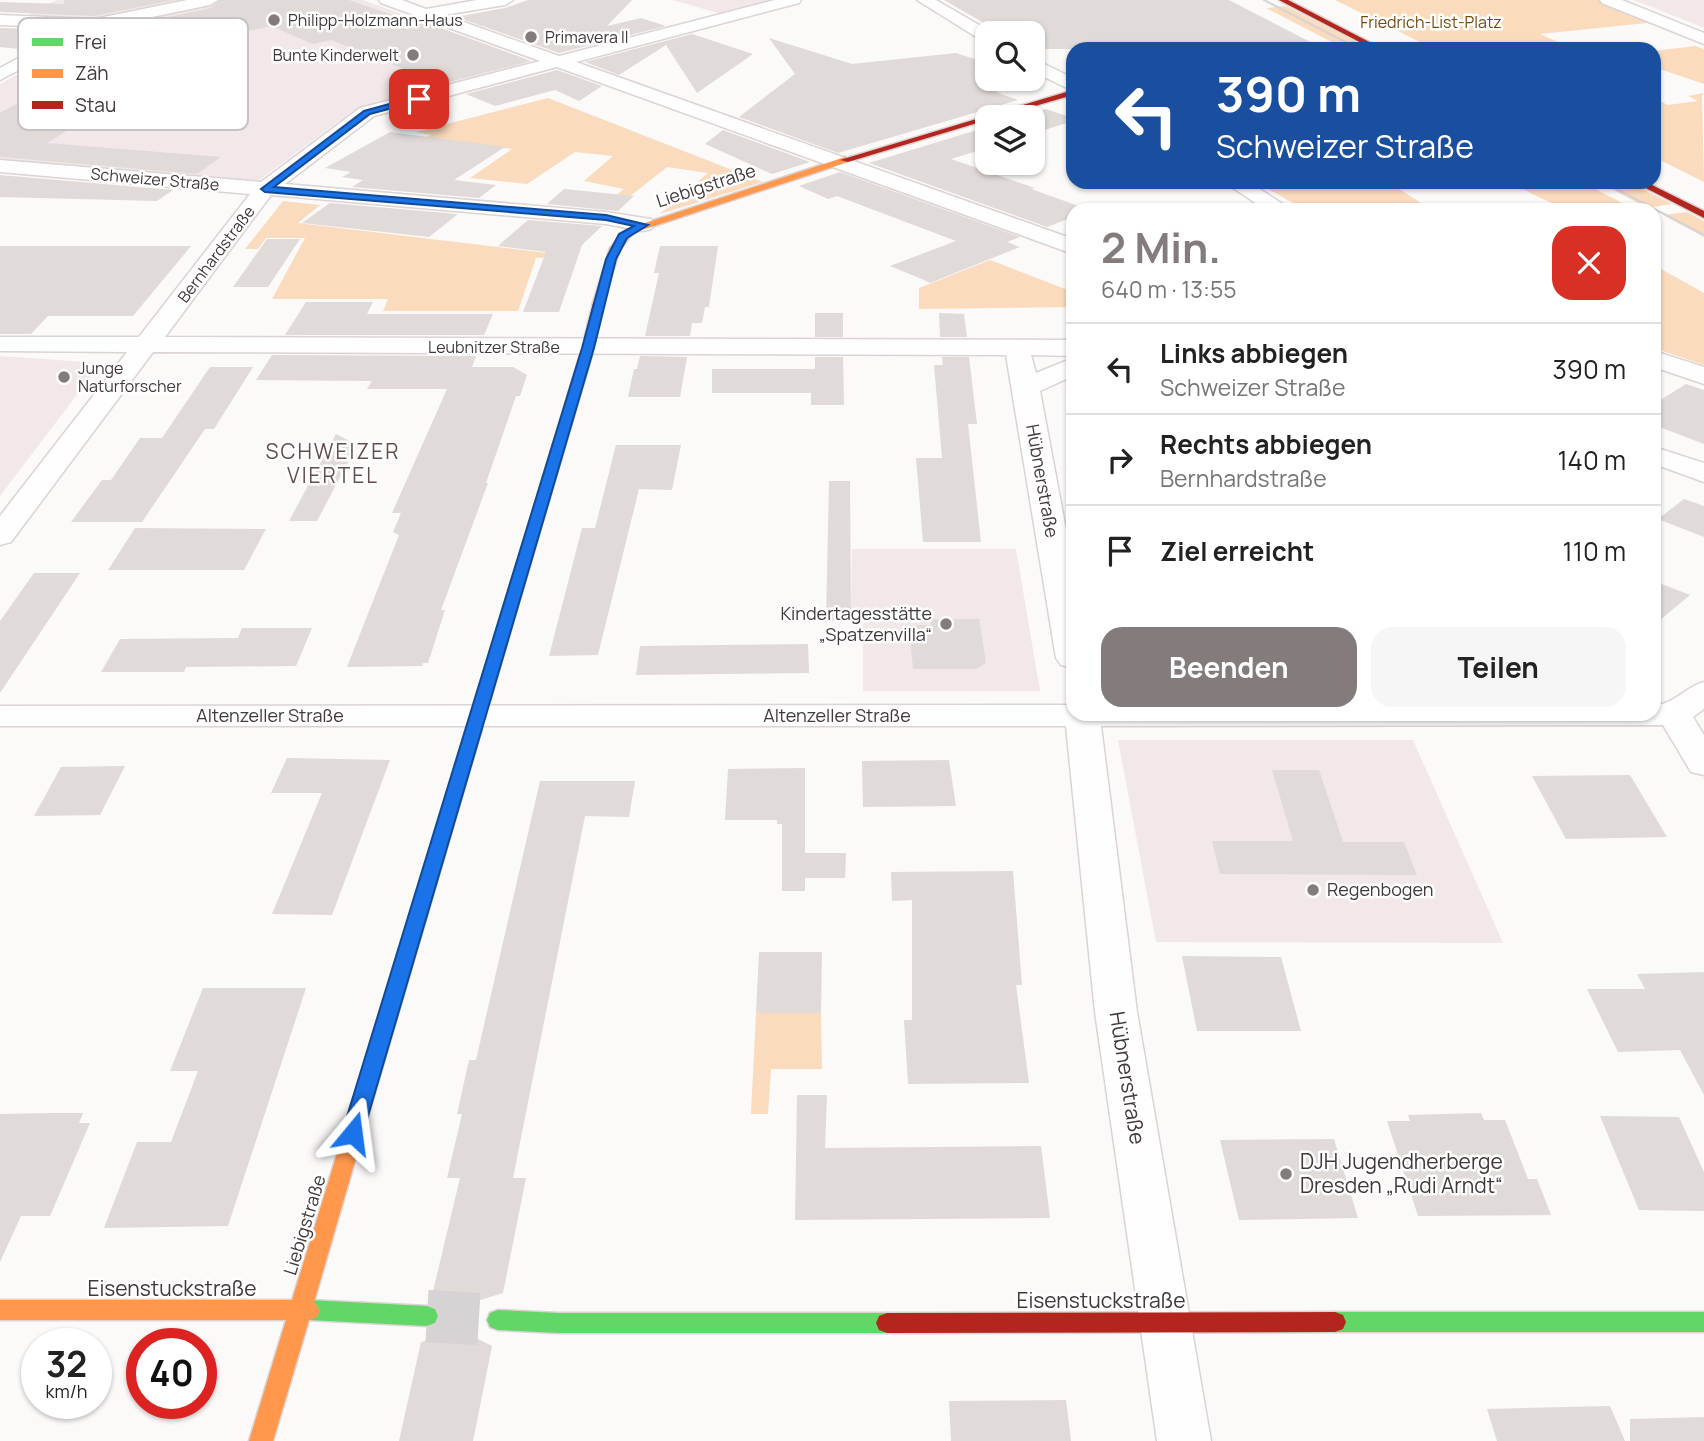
<!DOCTYPE html>
<html lang="de">
<head>
<meta charset="utf-8">
<style>
  body { margin:0; font-family:Manrope,sans-serif; background:#f6f6f6; color:#222; height:100vh; display:flex; flex-direction:column; font-size:26px; white-space:nowrap }
  * { box-sizing:border-box; margin:0 }
  p { font-size:23px; color:#767676 }
  .icon { flex:none; width:38px; height:38px; fill:none; stroke:currentColor; stroke-width:2; stroke-linecap:round; stroke-linejoin:round }
  .map { position:relative; flex:1; overflow:hidden }
  .panel { position:absolute; left:1066px; top:203px; width:595px; height:518px; display:flex; flex-direction:column; background:#fff; border-radius:21px; box-shadow:0 2px 5px #0004 }
  .panel>* { flex:none }
  .guide { position:absolute; left:1066px; top:42px; width:595px; height:147px; border-radius:21px; box-shadow:0 2px 5px #0004; background:#1a4fa0; color:#fff; overflow:hidden }
  .tools { position:absolute; left:975px; top:21px; display:grid; gap:14px }
  .tools a { display:grid; place-items:center; width:70px; height:70px; border-radius:14px; background:#fff; box-shadow:0 2px 5px #0004; font-size:35px }
  .speed { position:absolute; left:21px; top:1328px; display:flex; gap:14px; font-size:35px; font-weight:700; text-align:center }
  .speed>* { display:grid; place-content:center; width:91px; height:91px; border-radius:50%; background:#fff; box-shadow:0 2px 5px #0004; line-height:1 }
  .speed small { font-size:18px; font-weight:400 }
  .speed .limit { border:10px solid #d22; background:#fff; color:#111 }
  .pin { position:absolute; display:grid; place-items:center; width:60px; height:60px; color:#fff; margin:-30px; border-radius:14px; box-shadow:0 4px 10px #0006 }
  .me { position:absolute; width:77px; margin:-38px; rotate:16deg; stroke-linejoin:round; filter:drop-shadow(0 0 5px #0008) }
  .turn { display:flex; align-items:center; gap:24px; height:147px; padding:0 35px; font-size:32px }
  .turn .icon { width:91px; height:91px; stroke-width:2.5 }
  .turn b { display:block; font-size:49px; line-height:60px }
  .round { display:grid; place-items:center; flex:none; width:74px; height:74px; border-radius:21px; background:#f6f6f6 }
  .head { display:flex; align-items:center; justify-content:space-between; height:119px; padding:0 35px }
  h1 { font-size:42px; font-weight:700; line-height:52px; color:#847c7c }
  .cta { display:flex; gap:14px; margin-top:auto; padding:14px 35px }
  .cta a { flex:1; height:80px; border-radius:21px; background:#847c7c; color:#fff; font-size:28px; font-weight:700; line-height:80px; text-align:center }
  .cta a+a { background:#f6f6f6; color:#222 }
  ul { padding:0; list-style:none }
  li { display:flex; align-items:center; gap:21px; height:91px; padding:0 35px; border-top:2px solid #e0e0e0 }
  li div { flex:1 }
  li b { display:block; font-size:26px }
  li em { font-style:normal }
  .map>svg:first-child { display:block }
</style>
</head>
<body>
<div class="map">
<svg width="1704" height="1441" viewBox="0 0 1704 1441">
  <rect width="100%" height="100%" fill="#fcf9f9"/>
  <path fill="#f2e8e9" d="M56,0H363L526,59L523,66L354,110L258,181L0,160V84L39,63L157,71L206,46L139,20L25,17Z
    M673,0H775L721,14Z
    M1634,0H1704V27H1702Z
    M0,356L101,363L0,496Z
    M852,549H1016L1040,691H863V608H851Z
    M1118,740H1413L1503,943L1156,942Z"/>
  <path fill="#fadbbd" d="M1335,0H1600L1656,22L1540,34L1573,49H1434Z
    M1286,6L1370,49H1345L1266,8Z
    M1695,46L1704,49V84L1654,67V51Z
    M1704,93L1702,96L1704,182L1654,157V98L1668,105L1698,101L1688,96Z
    M548,98L763,182L660,214L708,173L667,167L615,208L602,206L624,189L584,181L613,156L575,152L527,184L470,178L512,149L476,144L375,166L430,135L416,132Z
    M1256,182H1388L1426,206L1399,210H1305Z
    M1582,182L1628,206C1571,214 1561,210 1512,183Z
    M1599,182H1629L1672,204L1647,208Z
    M283,201L320,205L298,223L572,256L536,258L518,311H383L388,299H272L305,238H266L258,249H245Z
    M1687,212L1704,221V237L1663,215Z
    M990,260L1073,292V307L919,309V288Z
    M1654,265L1704,293V365L1654,348Z
    M756,1013H821L822,1069H771L768,1114H751Z"/>
  <path fill="#e0dad8" d="M64,0H174L94,16L0,12V2L64,4Z
    M220,0H349L419,24L427,23L531,61L441,84L331,40L313,44L271,26L156,52L133,42L117,46L99,56L58,52L100,31L211,8Z
    M528,0H632L607,26L641,18L666,26L559,53L456,17L505,8Z
    M944,0H1229L1324,49H1032V33H1001Z
    M0,28L64,30L28,50L0,47Z
    M692,34L753,54L697,93L666,45L619,75L585,62Z
    M769,38L852,64L956,53L987,63V79L1039,80L996,92L1018,100L838,153L739,117L795,74Z
    M557,70L602,86L579,101L555,90L495,106L466,94Z
    M18,103L100,110L47,143L221,157L197,174L0,157V113Z
    M1046,109L1073,118V121L1032,134V117H1019Z
    M987,127V148L951,159L1035,188L1031,189L1090,210H1073V217L1047,227L869,163Z
    M723,130L810,162L772,174L705,144Z
    M390,132L505,147L454,180L496,185L479,198L352,187L363,180L342,177L351,172L325,168Z
    M840,172L1020,237L1007,242L1020,247L930,283L924,280L890,266L956,241L837,196L828,199L799,186Z
    M0,175L173,190L157,201L0,197Z
    M564,189L634,196L618,211L547,204Z
    M330,203L458,214L429,237L302,223Z
    M528,220L602,226L582,245L559,312H523L546,252L498,246Z
    M267,239H300L268,287H233Z
    M0,246H191L133,316H48L31,334H0Z
    M660,246H718L709,307H705L702,323H692L690,336H645L659,273H654Z
    M306,302H373L367,314H493L484,335H285Z
    M815,313H843V337H815Z
    M939,313L964,314L967,337H940Z
    M272,355L476,356L472,367H513L527,375L520,396H516L486,483H488L441,610H445L428,663H423L422,666L347,667L399,535L393,532L401,513H392L447,389H367L372,381L256,380Z
    M640,356L687,357L680,397H628L634,369H637Z
    M815,357H843L844,405H811V393H712V369H815Z
    M942,357H969L977,424H968L981,542H923L916,458H942L934,365H943Z
    M210,367H253L214,429H205L142,522H71L102,480H111L140,438H162Z
    M1686,384L1704,390V444L1654,425V404Z
    M336,434L357,445L317,521H289Z
    M616,445H681L672,490L639,489L598,655L549,656L582,528H595Z
    M829,481H850L851,621H826Z
    M1684,499L1704,506V537L1658,519Z
    M135,528L266,529L244,570H108Z
    M34,573H80L0,693V621Z
    M1654,581L1690,595L1654,625Z
    M930,619H979L986,663L976,669H913L909,625H931Z
    M242,628H312L296,666L186,667L184,672H101L120,639L238,638Z
    M808,644L809,673L636,675L640,646Z
    M287,758L390,760L332,915L272,914L322,793H271Z
    M949,760L956,806L863,807L862,761Z
    M125,766L100,815L34,816L61,767Z
    M805,768V853H846L845,878H805V891H782V824H777V820H725L728,769Z
    M1272,770H1319L1343,842H1404L1417,875L1220,874L1212,841H1293Z
    M1630,775L1667,837L1566,839L1532,776Z
    M540,781H635L629,817L585,816L513,1178H526L503,1293L477,1301L468,1319L476,1338L492,1346L473,1441H399L421,1342L448,1335L457,1317L449,1298L433,1291L460,1178H447L462,1114H457L469,1060H476Z
    M1013,871L1022,985H1016L1029,1083L908,1084L904,1020H912V900L892,901L891,872Z
    M759,952H822L821,1013H756Z
    M1182,956L1281,957L1301,1031H1197Z
    M1704,972V1095L1680,1050L1618,1052L1587,989H1645L1637,974Z
    M203,988H306L228,1226L104,1228L137,1142H171L198,1071H170Z
    M797,1095H827L825,1148L1041,1146L1050,1218L795,1220Z
    M52,1113H83L79,1123H90L50,1216H21L0,1262V1114Z
    M1481,1113L1484,1120H1505L1528,1179H1537L1551,1215L1418,1216L1387,1121H1410L1408,1115Z
    M1600,1116L1679,1117L1704,1172V1211L1639,1210Z
    M1334,1139L1358,1218L1239,1220L1220,1140Z
    M1066,1400L1071,1441H951L949,1401Z
    M1610,1406L1625,1441H1497L1487,1409Z
    M1704,1417V1441H1630V1419Z"/>
  <g fill="none" stroke-linecap="round" stroke-linejoin="round">
    <path stroke="#d7d2d3" stroke-width="52" stroke-dasharray="52 26" stroke-linecap="butt" d="M427,1316L498,1320"/>
    <g stroke="#dbd3d4" stroke-width="3">
      <path id="street" d="M187,0H218L210,5L99,28L0,80V68L74,28L0,25V15L94,19Z
        M379,0H402L426,9L477,0H513L505,5L444,15L559,56L775,0H801L799,3L576,62L1073,239V254L557,67L374,116L285,184L606,212L651,219L654,224L651,229L643,231L606,224L271,195L165,337L1073,340V356L1031,355L1036,373L1073,358V376L1040,391L1073,567V668L1061,665L1056,658L1006,355L153,352L11,542L0,545V516L127,352L0,351V337H139L250,194L0,172V160L261,182L360,108L540,61L381,3Z
        M917,0H936L993,33H987V41L981,40Z
        M1600,0H1622L1704,33V44L1602,3Z
        M1032,58L1073,78V91L1032,71Z
        M1224,182H1249L1292,210H1266Z
        M1654,351L1704,367V384L1654,367Z
        M1654,447L1704,463V482L1654,464Z
        M1704,682V709L1693,717L1704,735V775L1691,772L1663,725L1101,726L1137,1012L1211,1441H1157L1095,1012L1066,726H0V706L1073,705V714H1654V705C1674,705 1685,687 1704,682Z"/>
    </g>
    <g stroke="#dbd3d4" stroke-width="3">
      <path id="fast" d="M503,629L510,633L357,1154L354,1160L347,1162L340,1160L337,1154L496,633Z
        M309,1300L427,1306L435,1309L438,1316L435,1323L427,1326L309,1320L301,1317L298,1310L301,1303Z
        M498,1310L559,1313H887L895,1316L898,1323L895,1330L887,1333H559L498,1330L490,1327L487,1320L490,1313Z
        M1335,1312H1704V1332H1335L1327,1329L1324,1322L1327,1315Z"/>
    </g>
    <g stroke="#dbd3d4" stroke-width="3">
      <path id="slow" d="M845,157L850,160L848,162L633,233L620,249L603,303L598,306L593,303L610,248L627,229Z
        M347,1146L354,1148L357,1154L314,1302L320,1310L317,1317L309,1320L273,1441H249L286,1320H0V1300H292L337,1154L340,1148Z"/>
    </g>
    <g stroke="#dbd3d4" stroke-width="3">
      <path id="jam" d="M1279,0H1288L1383,49H1373Z
        M1073,90V95L997,117H987V120L848,162L840,160Z
        M1634,182H1646L1704,211V218Z
        M598,300L603,303L594,348L510,633L503,637L498,636L496,633L582,348L593,303Z
        M1335,1312L1343,1315L1346,1322L1343,1329L1335,1332L887,1333L879,1330L876,1323L879,1316L887,1313Z"/>
    </g>
    <use href="#street" fill="#fffefe" fill-rule="evenodd"/>
    <use href="#fast" fill="#63d668" fill-rule="evenodd"/>
    <use href="#slow" fill="#ff974d" fill-rule="evenodd"/>
    <use href="#jam" fill="#b3261e" fill-rule="evenodd"/>
    <path stroke="#d5d3d4" stroke-width="2" d="M1264,0L1359,49
      M1603,182L1704,235"/>
  </g>
  <path fill="#1a73e8" stroke="#114b97" stroke-width="2" d="M419,96L422,100L370,114L274,187L606,215L648,225L627,238L616,259L594,348L363,1133L360,1139L353,1141L345,1139L342,1133L582,348L606,259L619,234L634,226L606,220L265,192L261,189L364,111Z"/>
  <g fill="#847c7c" stroke="#fff" stroke-width="2.5">
    <circle cx="274" cy="20" r="7"/>
    <circle cx="531" cy="37" r="7"/>
    <circle cx="413" cy="55" r="7"/>
    <circle cx="64" cy="377" r="7"/>
    <circle cx="946" cy="624" r="7"/>
    <circle cx="1313" cy="890" r="7"/>
    <circle cx="1286" cy="1174" r="7"/>
  </g>
  <g text-anchor="middle" stroke-width="5" stroke-linejoin="round" paint-order="stroke">
    <g font-size="16" fill="#433839" stroke="#fff" text-anchor="start">
      <text x="288" y="26">Philipp-Holzmann-Haus</text>
      <text x="545" y="43">Primavera II</text>
      <text x="399" y="61" text-anchor="end">Bunte Kinderwelt</text>
      <text x="78" y="374">Junge<tspan x="78" dy="18">Naturforscher</tspan></text>
    </g>
    <g font-size="16" fill="#76480d" stroke="#fff">
      <text x="1431" y="28">Friedrich-List-Platz</text>
    </g>
    <g font-size="16" fill="#433839" stroke="#fff">
      <text transform="translate(155 179) rotate(5)" y="6">Schweizer Straße</text>
      <text transform="translate(216 254) rotate(-53)" y="6">Bernhardstraße</text>
      <text x="494" y="353">Leubnitzer Straße</text>
    </g>
    <g font-size="18" fill="#433839" stroke="#fff">
      <text transform="translate(706 186) rotate(-18)" y="6">Liebigstraße</text>
      <text transform="translate(1042 481) rotate(80)" y="6">Hübnerstraße</text>
      <text x="270" y="722">Altenzeller Straße</text>
      <text x="837" y="722">Altenzeller Straße</text>
      <text transform="translate(305 1225) rotate(-73)" y="6">Liebigstraße</text>
    </g>
    <g font-size="18" fill="#433839" stroke="#fff" text-anchor="end">
      <text x="932" y="620">Kindertagesstätte<tspan x="932" dy="21">„Spatzenvilla“</tspan></text>
      <text x="1327" y="896" text-anchor="start">Regenbogen</text>
    </g>
    <g font-size="21" letter-spacing="2" fill="#644d4f" stroke="#fff">
      <text x="333" y="459">SCHWEIZER<tspan x="333" dy="24">VIERTEL</tspan></text>
    </g>
    <g font-size="21" fill="#433839" stroke="#fff">
      <text transform="translate(1127 1078) rotate(81)" y="7">Hübnerstraße</text>
      <text x="172" y="1296">Eisenstuckstraße</text>
      <text x="1101" y="1308">Eisenstuckstraße</text>
    </g>
    <g font-size="21" fill="#433839" stroke="#fff" text-anchor="start">
      <text x="1300" y="1169">DJH Jugendherberge<tspan x="1300" dy="24">Dresden „Rudi Arndt“</tspan></text>
    </g>
  </g>
  <rect x="18" y="18" width="230" height="112" rx="10" fill="#fff" stroke="#c7c3c4" stroke-width="2"/>
  <rect x="32" y="38" width="31" height="8" fill="#63d668"/>
  <rect x="32" y="69" width="31" height="9" fill="#ff974d"/>
  <rect x="32" y="101" width="31" height="8" fill="#b3261e"/>
  <g font-size="19" fill="#433839">
    <text x="75" y="49">Frei</text>
    <text x="75" y="80">Zäh</text>
    <text x="75" y="112">Stau</text>
  </g>
</svg>
<div class="tools">
<a><svg class="icon" aria-label="search" viewBox="0 0 24 24"><circle cx="10" cy="10" r="6"/><path d="M15 15l6 6"/></svg></a>
<a><svg class="icon" aria-label="layers" viewBox="0 0 24 24"><path d="M12 4l9 5-9 5-9-5zM3 14l9 5 9-5"/></svg></a>
</div>
<div class="speed"><div>32<small>km/h</small></div><div class="limit">40</div></div>
<div class="pin" style="left:419px;top:99px;background:#d93025"><svg class="icon" aria-label="arrive" viewBox="0 0 24 24"><path d="M6 21V4h12l-3 4 3 4H6"/></svg></div>
<svg class="me" style="left:353px;top:1133px" viewBox="-20 -20 40 40"><path d="M0-17L14 15 0 8-14 15z" fill="#1a73e8" stroke="#fff" stroke-width="4"/></svg>
<div class="guide">
<div class="turn"><svg class="icon" aria-label="left" viewBox="0 0 24 24"><path d="M17 20v-9H6M10 6l-5 5 5 5"/></svg><div><b>390 m</b>Schweizer Straße</div></div>
</div>
<section class="panel">
<div class="head"><div><h1>2 Min.</h1><p>640 m · 13:55</p></div><a class="round" style="background:#d93025;color:#fff"><svg class="icon" aria-label="close" viewBox="0 0 24 24"><path d="M6 6l12 12M18 6L6 18"/></svg></a></div>
<ul>
<li><svg class="icon" aria-label="left" viewBox="0 0 24 24"><path d="M17 20v-9H6M10 6l-5 5 5 5"/></svg><div><b>Links abbiegen</b><p>Schweizer Straße</p></div><em>390 m</em></li>
<li><svg class="icon" aria-label="right" viewBox="0 0 24 24"><path d="M7 20v-9h11M14 6l5 5-5 5"/></svg><div><b>Rechts abbiegen</b><p>Bernhardstraße</p></div><em>140 m</em></li>
<li><svg class="icon" aria-label="arrive" viewBox="0 0 24 24"><path d="M6 21V4h12l-3 4 3 4H6"/></svg><div><b>Ziel erreicht</b></div><em>110 m</em></li>
</ul>
<div class="cta"><a>Beenden</a><a>Teilen</a></div>
</section>
</div>
</body>
</html>
